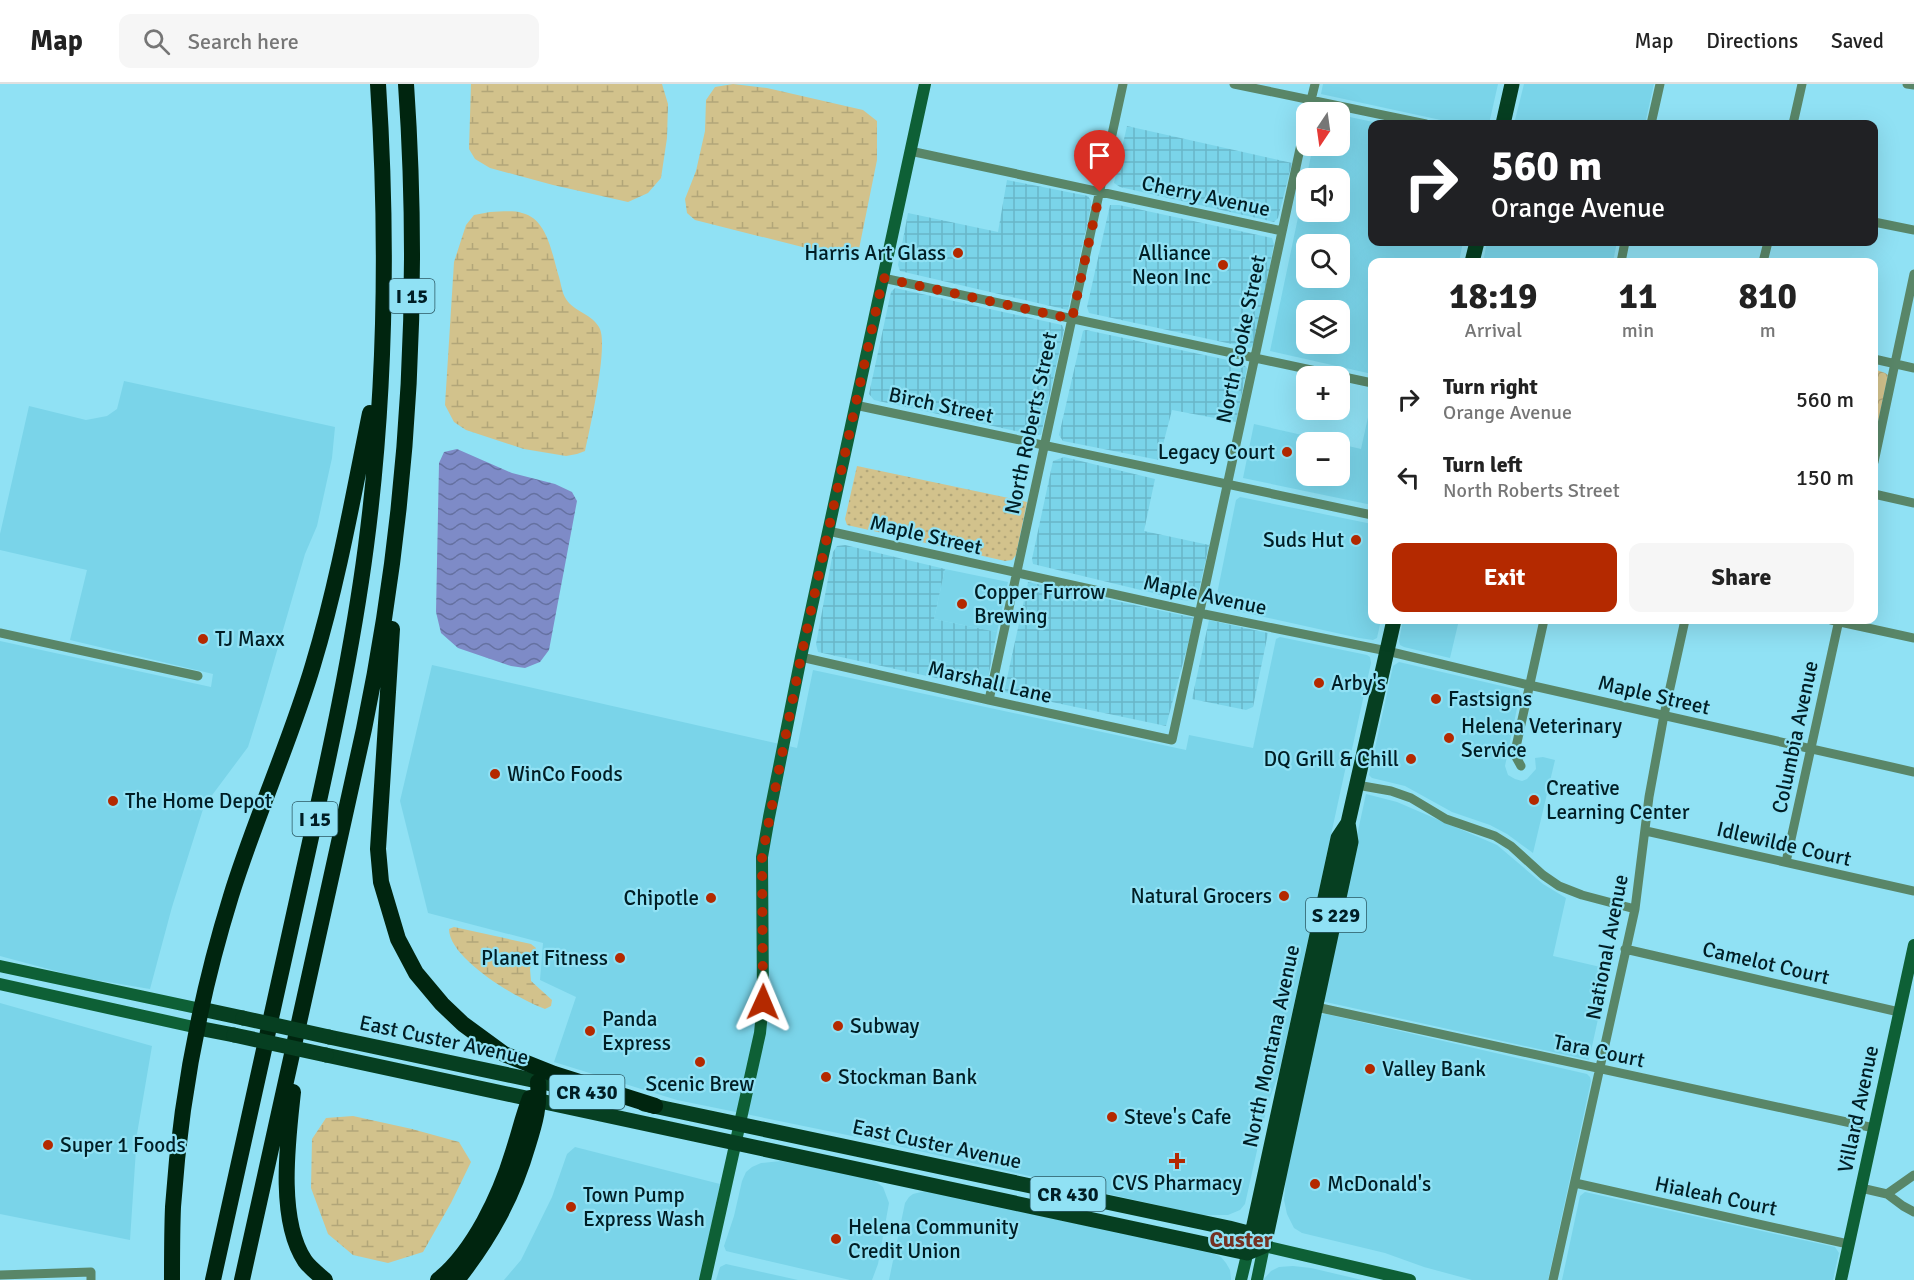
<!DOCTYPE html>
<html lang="en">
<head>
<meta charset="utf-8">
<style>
  body { margin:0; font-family:Signika,sans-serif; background:#f6f6f6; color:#222; height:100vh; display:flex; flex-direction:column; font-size:22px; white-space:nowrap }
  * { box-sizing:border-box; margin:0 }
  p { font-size:20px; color:#767676 }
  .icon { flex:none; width:33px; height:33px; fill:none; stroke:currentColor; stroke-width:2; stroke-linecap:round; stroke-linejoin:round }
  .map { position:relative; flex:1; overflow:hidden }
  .side { position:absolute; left:1368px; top:174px; width:510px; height:366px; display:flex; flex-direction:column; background:#fff; border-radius:12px; box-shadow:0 6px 24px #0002 }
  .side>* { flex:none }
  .banner { position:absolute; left:1368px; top:36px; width:510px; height:126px; border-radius:12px; box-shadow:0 6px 24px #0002; background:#202124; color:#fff; overflow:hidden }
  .needle { width:39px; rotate:193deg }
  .tools { position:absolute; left:1296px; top:18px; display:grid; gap:12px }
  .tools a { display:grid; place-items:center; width:54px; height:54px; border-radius:12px; background:#fff; box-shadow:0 6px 24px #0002; font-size:30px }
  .pin { position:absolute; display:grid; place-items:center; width:51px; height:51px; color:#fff; margin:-62px -26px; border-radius:50% 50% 50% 0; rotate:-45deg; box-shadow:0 0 6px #0007 }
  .pin .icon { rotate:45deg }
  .me { position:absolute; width:66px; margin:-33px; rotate:1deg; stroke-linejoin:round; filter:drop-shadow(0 0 4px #0008) }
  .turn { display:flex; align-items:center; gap:21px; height:126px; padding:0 24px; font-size:27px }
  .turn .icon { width:78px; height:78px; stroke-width:2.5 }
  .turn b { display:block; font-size:42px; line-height:51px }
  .eta { display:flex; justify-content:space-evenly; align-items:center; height:102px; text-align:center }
  .eta b { font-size:36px; font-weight:700; line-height:42px }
  .button { display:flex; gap:12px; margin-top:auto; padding:12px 24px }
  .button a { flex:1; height:69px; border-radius:12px; background:#b42900; color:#fff; font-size:24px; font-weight:700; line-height:69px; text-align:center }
  .button a+a { background:#f6f6f6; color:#222 }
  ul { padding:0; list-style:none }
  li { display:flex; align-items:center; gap:18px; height:78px; padding:0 24px }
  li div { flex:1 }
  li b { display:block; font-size:22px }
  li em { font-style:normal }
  header { display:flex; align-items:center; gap:36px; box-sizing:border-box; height:84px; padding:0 30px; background:#fff; border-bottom:2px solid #e0e0e0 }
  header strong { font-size:28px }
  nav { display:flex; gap:33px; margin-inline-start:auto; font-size:21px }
  .search { width:420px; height:54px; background:#f6f6f6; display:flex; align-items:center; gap:15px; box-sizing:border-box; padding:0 21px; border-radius:12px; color:#767676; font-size:22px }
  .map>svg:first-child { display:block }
</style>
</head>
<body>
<header>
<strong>Map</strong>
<div class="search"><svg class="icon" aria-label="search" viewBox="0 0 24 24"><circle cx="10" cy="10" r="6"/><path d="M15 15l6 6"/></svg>Search here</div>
<nav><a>Map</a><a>Directions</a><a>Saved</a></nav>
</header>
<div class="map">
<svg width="1914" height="1196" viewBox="0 0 1914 1196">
  <defs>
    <pattern id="industrial-grid" width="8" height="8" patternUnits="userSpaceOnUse" patternTransform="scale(1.5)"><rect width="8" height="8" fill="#7ad4e9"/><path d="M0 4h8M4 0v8" fill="none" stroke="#68b6c8"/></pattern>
    <pattern id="grass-dots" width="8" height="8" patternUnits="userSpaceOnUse" patternTransform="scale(1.5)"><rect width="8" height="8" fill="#d2c28c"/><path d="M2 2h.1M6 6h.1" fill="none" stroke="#b2a679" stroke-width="1.8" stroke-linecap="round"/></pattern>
    <pattern id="wetland-marsh" width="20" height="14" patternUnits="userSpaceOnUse" patternTransform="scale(1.5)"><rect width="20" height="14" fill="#d2c28c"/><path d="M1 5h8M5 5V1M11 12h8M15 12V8" fill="none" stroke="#b2a679"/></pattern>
    <pattern id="park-crowns" width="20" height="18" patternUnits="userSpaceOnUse" patternTransform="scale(1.5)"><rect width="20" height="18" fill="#d2c28c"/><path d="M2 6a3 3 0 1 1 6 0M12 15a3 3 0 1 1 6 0" fill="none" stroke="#b2a679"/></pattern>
    <pattern id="water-waves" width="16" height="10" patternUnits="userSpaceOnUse" patternTransform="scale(1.5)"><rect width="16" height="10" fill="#7e8bc7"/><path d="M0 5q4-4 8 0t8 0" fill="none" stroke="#6571a1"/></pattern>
  </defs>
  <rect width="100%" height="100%" fill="#90e1f4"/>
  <path fill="#7ad4e9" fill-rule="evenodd" d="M1323,0H1498L1489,40H1459L1321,10Z
    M1524,0H1654L1645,40H1514Z
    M1340,31L1383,40H1372V158H1463L1459,178H1372V290L1270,267L1313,62H1340ZM1306,94H1340V128H1306ZM1306,160H1340V194H1306ZM1306,226H1340V260H1306Z
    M1487,158H1617L1613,178H1483Z
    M124,297L335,343L332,374L317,442L305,470L263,615L248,663L204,722L172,823L150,905L78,893L0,872V557L211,603L213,590L70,556L87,486L0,466V450L29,322L86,336L107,332L117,325Z
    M1372,315V421L1243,394L1254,340L1333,358H1306V392H1340V360L1361,365Z
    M1240,413L1372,440V536H1381L1377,554L1373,556L1359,554L1219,523L1215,520L1236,416Z
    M945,485L1008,498L997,548L934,535Z
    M1403,536H1459L1450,574L1404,563L1400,561L1399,557Z
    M1280,553L1367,571L1370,573L1371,579L1352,665L1346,682L1279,989L1267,1022L1245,1120L1240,1126L1228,1131H1201L862,1054L677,1016L554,978L576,913L540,896L543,859L428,829L400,717L432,581L797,664L813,586L1186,666L1189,651L1253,664L1276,555Z
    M1399,578L1519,606L1520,610L1505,682L1508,691L1515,695L1522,697L1527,695L1536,685L1535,674L1543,673L1555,676L1533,769L1507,750L1490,741L1452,728L1405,702L1372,694L1369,691L1393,582Z
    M1366,710L1397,718L1497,761L1543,800L1566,814L1553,872L1609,885L1589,976L1321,917Z
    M0,919L152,962L137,1050L130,1156L0,1130Z
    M1326,930L1587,990L1590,993L1591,997L1548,1196H1472L1424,1183L1385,1169L1302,1149L1294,1144L1287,1130L1284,1116L1287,1081L1320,931Z
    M575,1063L720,1100L700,1196H504L521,1176L552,1113L567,1070Z
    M781,1077L872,1095L883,1103L889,1119L878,1180L872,1196H850L726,1167L724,1162L734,1132L742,1097L746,1088L752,1083L761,1079Z
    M925,1107L1211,1168L1221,1173L1226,1179L1230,1186L1231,1196H889L905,1119L909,1113L913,1110Z
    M1585,1108L1835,1163L1839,1169L1833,1196H1562L1580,1112Z
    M726,1180L798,1196H716L720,1183Z
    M1293,1182L1311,1184L1362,1196H1263L1271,1187L1279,1183Z"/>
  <path fill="url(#industrial-grid)" d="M1127,42L1292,79L1278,134L1274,138L1120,103L1114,99Z
    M1007,96L1088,112L1091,117V123L1068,226L900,187L898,181L908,129L998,148Z
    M1110,121H1119L1272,154L1274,160L1255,259L1250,264L1089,229L1087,223Z
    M895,204L1062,241L1064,246L1041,351L1025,349L874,316L869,310L891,208Z
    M1086,246L1242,279L1247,284L1236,338L1172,326L1159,376L1063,357L1059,351L1083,247Z
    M1064,373L1155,395L1144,447L1209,461L1197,515L1191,517L1182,516L1033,480L1032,475L1053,377Z
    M845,461L945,485L934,535L997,548L986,605L818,568L816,560L833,468L837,462Z
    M1028,498L1195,534L1166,642L1004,608Z
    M1209,536L1268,549L1253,623L1246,626L1192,615Z"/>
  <path fill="url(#grass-dots)" d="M857,382L1027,418L1016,471L1012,476L1005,477L847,441L845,435Z"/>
  <path fill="url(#wetland-marsh)" d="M471,0H662L668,20L667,54L661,94L648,109L628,118L553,101L490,84L475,75L469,65Z
    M733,0L767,4L863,26L877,37V76L859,165L852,169L830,170L695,136L687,129L685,115L696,87L705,47L706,16L715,3Z
    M490,128C500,128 513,126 522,129C548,135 552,171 559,193C561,200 562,209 566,215C574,228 593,230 600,245C608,264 590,344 585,367L577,370L566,372L524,365L466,346L454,338L445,321L454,178L466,141L474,131Z
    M454,843L531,860L536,864L530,885L531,897L552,916L551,922L545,925C519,916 449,875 449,845Z
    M353,1032L412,1045L459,1058L471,1078L451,1119L423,1168L388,1179L353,1171L328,1150L311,1104L312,1055L326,1034Z"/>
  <path fill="url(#park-crowns)" d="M1874,285L1885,289L1888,291L1877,343L1874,342Z"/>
  <path fill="url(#water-waves)" d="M457,365L512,389L555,400L572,408L577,417L549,566L540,578L525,584L511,582L458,564L441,549L436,528L439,379L444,368Z"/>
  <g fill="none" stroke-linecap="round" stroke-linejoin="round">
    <path stroke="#598668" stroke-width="9" d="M1234,0L1426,40
      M1907,0L1914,1
      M1308,28L1315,0
      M1651,40L1660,0
      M1793,40L1802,0
      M910,67L1282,147
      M1874,138L1914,146
      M1621,178L1625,158
      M1763,178L1768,158
      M883,194L1372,299
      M1874,275L1914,284
      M855,321L1372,431
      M1874,378L1914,190
      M1874,410L1914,419
      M828,447L1199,529L1387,567L1529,601L1914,688
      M1831,536L1914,554
      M0,549L198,592
      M801,573L989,616L1172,656L1306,37
      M989,616L1123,0
      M1521,682L1516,673V663L1544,536
      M1357,701L1391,707L1411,714L1446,735L1495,752L1511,762L1543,791L1559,802L1582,811L1635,825
      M1646,747L1914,807
      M1786,778L1839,536
      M1625,865L1899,928
      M1316,923L1874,1044
      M1575,1099L1848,1160
      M1861,1104L1887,1110L1914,1091
      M1887,1110L1903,1122L1914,1128
      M0,1191L91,1188V1196
      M1553,1196L1635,825L1649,713L1664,631L1685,536"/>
    <path stroke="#0e6036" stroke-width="12" d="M0,882L201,925
      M0,900L198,944
      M705,1196L760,949L763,918L762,773L769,733L801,573L925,0
      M1241,1196L1252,1150
      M1257,1196L1264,1162L1410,1196
      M1841,1196L1914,861"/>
    <path stroke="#063f21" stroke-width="15" d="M1503,40L1512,0
      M1472,178L1477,158
      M201,925L243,934
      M198,944L234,951
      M329,953L594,1009
      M326,971L1247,1169L1264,1162
      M644,1020L1229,1144L1252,1150L1264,1162
      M1252,1150L1338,754L1348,739
      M1264,1162L1351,758L1348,739L1394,536"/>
    <path stroke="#00250f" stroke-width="16" d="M392,545L378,765L381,798L398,855L416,889L442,920L463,940L504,970L554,990L655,1022
      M293,1008C288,1055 277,1135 305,1177C310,1184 318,1190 325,1196
      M172,1196C172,1172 172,1147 173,1123C180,1019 200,912 231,812C255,734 290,659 313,581C338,498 353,413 370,329
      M213,1196C242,1065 271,934 300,803C325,690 351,577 366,462C386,309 388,154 378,0
      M242,1196L364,645C408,433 421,216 406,0
      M438,1196C474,1167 500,1111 513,1068C519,1050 523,1032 530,1014
      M457,1196C490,1154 513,1113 528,1061C535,1039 540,1021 538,998"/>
    <path stroke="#063f21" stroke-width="15" d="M243,934L329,953
      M234,951L326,971"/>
  </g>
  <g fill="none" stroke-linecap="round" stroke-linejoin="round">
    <path stroke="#b42900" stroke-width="10" stroke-dasharray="0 18" d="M763,918L762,773L801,573L883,194L1072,235L1100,108"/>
  </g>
  <g fill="#b42900" stroke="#90e1f4" stroke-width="2">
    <circle cx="958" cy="169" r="6"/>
    <circle cx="1223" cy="181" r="6"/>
    <circle cx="1287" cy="368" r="6"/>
    <circle cx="1356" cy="456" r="6"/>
    <circle cx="962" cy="520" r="6"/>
    <circle cx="203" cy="555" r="6"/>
    <circle cx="1319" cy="599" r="6"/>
    <circle cx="1436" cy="615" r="6"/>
    <circle cx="1449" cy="654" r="6"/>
    <circle cx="1411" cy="675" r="6"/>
    <circle cx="495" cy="690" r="6"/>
    <circle cx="1534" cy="716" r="6"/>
    <circle cx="113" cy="717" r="6"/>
    <circle cx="1284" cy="812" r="6"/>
    <circle cx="711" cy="814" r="6"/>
    <circle cx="620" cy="874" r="6"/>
    <circle cx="838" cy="942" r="6"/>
    <circle cx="590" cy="947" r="6"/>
    <circle cx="700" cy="978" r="6"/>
    <circle cx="1370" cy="985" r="6"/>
    <circle cx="826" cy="993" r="6"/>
    <circle cx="1112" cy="1033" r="6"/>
    <circle cx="48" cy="1061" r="6"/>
    <path d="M1174 1068h6v6h6v6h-6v6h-6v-6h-6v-6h6z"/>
    <circle cx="1315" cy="1100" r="6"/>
    <circle cx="571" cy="1123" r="6"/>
    <circle cx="836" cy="1155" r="6"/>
  </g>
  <g text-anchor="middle" stroke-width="4.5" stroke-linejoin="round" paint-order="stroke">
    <g fill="#90e1f4" stroke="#2b5863" stroke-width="1.5">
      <rect x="389.5" y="195" width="45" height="34" rx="4.5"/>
      <rect x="292.5" y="718" width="45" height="34" rx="4.5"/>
      <rect x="1306" y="814" width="60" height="34" rx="4.5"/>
      <rect x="549.5" y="991" width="75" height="34" rx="4.5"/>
      <rect x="1030.5" y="1093" width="75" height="34" rx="4.5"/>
    </g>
    <g font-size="20" font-weight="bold" fill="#001e25">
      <text x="412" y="219">I 15</text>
      <text x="315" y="742">I 15</text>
      <text x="1336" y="838">S 229</text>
      <text x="587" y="1015">CR 430</text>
      <text x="1068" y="1117">CR 430</text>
    </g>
    <g font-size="21" fill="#001e25" stroke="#90e1f4">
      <text transform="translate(1206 112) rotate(12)" y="7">Cherry Avenue</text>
      <text transform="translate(1241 255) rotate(-78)" y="7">North Cooke Street</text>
      <text transform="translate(941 321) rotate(12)" y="7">Birch Street</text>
      <text transform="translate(1031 339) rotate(-78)" y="7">North Roberts Street</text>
      <text transform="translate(926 451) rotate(13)" y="7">Maple Street</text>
      <text transform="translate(1205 511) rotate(12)" y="7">Maple Avenue</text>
      <text transform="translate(990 598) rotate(13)" y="7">Marshall Lane</text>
      <text transform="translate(1654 611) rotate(13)" y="7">Maple Street</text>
      <text transform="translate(1795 653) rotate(-78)" y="7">Columbia Avenue</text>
      <text transform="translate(1784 760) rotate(13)" y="7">Idlewilde Court</text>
      <text transform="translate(1607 863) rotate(-79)" y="7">National Avenue</text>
      <text transform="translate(1766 879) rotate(13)" y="7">Camelot Court</text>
      <text transform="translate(444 956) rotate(12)" y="7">East Custer Avenue</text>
      <text transform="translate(1271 962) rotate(-78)" y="7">North Montana Avenue</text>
      <text transform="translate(1599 967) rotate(12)" y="7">Tara Court</text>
      <text transform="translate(1858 1025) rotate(-78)" y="7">Villard Avenue</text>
      <text transform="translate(937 1060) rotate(12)" y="7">East Custer Avenue</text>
      <text transform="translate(1716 1112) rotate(12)" y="7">Hialeah Court</text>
    </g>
    <g font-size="21" fill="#001e25" stroke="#90e1f4" text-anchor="start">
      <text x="946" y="176" text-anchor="end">Harris Art Glass</text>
      <text x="1211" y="176" text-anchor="end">Alliance<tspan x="1211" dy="24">Neon Inc</tspan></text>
      <text x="1275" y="375" text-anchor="end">Legacy Court</text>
      <text x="1344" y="463" text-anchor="end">Suds Hut</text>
      <text x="974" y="515">Copper Furrow<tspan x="974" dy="24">Brewing</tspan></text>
      <text x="215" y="562">TJ Maxx</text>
      <text x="1331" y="606">Arby's</text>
      <text x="1448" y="622">Fastsigns</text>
      <text x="1461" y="649">Helena Veterinary<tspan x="1461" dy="24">Service</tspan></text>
      <text x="1399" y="682" text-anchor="end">DQ Grill &amp; Chill</text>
      <text x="507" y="697">WinCo Foods</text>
      <text x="1546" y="711">Creative<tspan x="1546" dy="24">Learning Center</tspan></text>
      <text x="125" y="724">The Home Depot</text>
      <text x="1272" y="819" text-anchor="end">Natural Grocers</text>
      <text x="699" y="821" text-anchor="end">Chipotle</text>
      <text x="608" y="881" text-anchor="end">Planet Fitness</text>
      <text x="602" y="942">Panda<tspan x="602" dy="24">Express</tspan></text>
      <text x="850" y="949">Subway</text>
      <text x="1382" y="992">Valley Bank</text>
      <text x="838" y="1000">Stockman Bank</text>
      <text x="700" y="1007" text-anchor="middle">Scenic Brew</text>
      <text x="1124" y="1040">Steve's Cafe</text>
      <text x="60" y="1068">Super 1 Foods</text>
      <text x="1177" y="1106" text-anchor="middle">CVS Pharmacy</text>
      <text x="1327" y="1107">McDonald's</text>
      <text x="583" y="1118">Town Pump<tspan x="583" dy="24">Express Wash</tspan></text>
      <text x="848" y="1150">Helena Community<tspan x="848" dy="24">Credit Union</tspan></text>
    </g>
    <g font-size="22" font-weight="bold" fill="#753121" stroke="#90e1f4">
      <text x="1241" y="1163">Custer</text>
    </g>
  </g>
</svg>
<div class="tools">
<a><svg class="needle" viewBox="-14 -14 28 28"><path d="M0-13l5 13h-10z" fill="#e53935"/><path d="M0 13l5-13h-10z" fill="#767676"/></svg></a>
<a><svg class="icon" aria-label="sound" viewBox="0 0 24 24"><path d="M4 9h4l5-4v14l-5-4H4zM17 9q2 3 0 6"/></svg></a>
<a><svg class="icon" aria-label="search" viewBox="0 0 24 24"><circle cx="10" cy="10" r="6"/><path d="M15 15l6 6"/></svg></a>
<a><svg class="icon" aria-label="layers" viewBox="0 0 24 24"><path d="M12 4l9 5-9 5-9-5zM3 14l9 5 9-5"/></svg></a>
<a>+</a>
<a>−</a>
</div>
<div class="pin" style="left:1100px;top:108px;background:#d93025"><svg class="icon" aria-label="arrive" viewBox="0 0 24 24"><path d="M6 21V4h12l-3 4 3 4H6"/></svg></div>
<svg class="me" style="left:763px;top:918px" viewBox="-20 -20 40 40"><path d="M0-17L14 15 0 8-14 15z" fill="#b42900" stroke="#fff" stroke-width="4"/></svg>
<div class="banner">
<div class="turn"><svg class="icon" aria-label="right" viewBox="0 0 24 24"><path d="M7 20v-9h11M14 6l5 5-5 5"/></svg><div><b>560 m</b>Orange Avenue</div></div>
</div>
<section class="side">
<div class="eta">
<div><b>18:19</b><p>Arrival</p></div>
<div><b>11</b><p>min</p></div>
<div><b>810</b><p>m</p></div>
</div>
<ul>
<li><svg class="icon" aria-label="right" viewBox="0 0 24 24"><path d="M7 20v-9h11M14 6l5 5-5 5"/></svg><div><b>Turn right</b><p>Orange Avenue</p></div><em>560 m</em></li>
<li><svg class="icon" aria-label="left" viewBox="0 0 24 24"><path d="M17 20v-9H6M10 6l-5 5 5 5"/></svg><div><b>Turn left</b><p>North Roberts Street</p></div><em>150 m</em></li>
</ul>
<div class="button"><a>Exit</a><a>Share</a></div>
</section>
</div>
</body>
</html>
